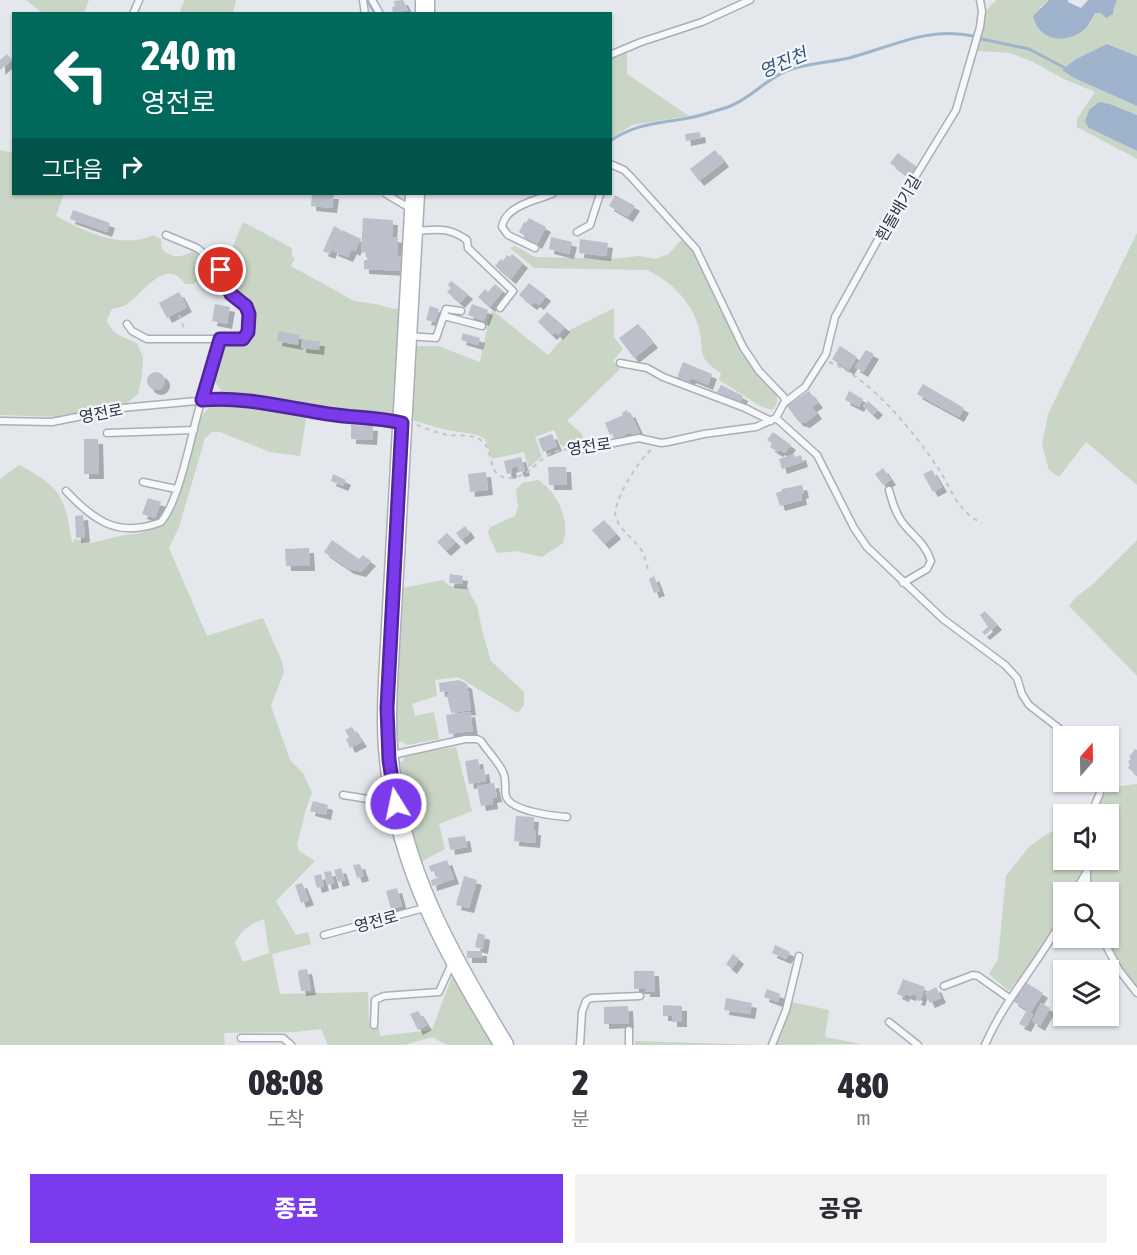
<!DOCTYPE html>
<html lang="ko">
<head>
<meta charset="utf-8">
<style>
  body { margin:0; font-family:"Asap Condensed","Noto Sans KR",sans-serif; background:#f2f2f3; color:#2b2b33; height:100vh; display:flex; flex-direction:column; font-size:22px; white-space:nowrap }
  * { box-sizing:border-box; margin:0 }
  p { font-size:20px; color:#7c7c81 }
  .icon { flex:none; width:33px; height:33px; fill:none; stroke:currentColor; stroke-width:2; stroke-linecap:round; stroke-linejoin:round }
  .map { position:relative; height:1045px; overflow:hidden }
  .details { display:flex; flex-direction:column; background:#fff; flex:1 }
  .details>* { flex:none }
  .top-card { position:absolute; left:12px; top:12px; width:600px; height:183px; border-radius:0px; box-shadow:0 2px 4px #0004; background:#00695c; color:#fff; overflow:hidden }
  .needle { width:39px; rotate:20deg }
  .buttons { position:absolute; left:1053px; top:726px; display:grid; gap:12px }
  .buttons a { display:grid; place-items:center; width:66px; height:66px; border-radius:0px; background:#fff; box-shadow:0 2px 4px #0004; font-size:30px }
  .pin { position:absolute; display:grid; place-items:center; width:51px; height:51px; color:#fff; margin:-26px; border:3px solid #fff; border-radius:50%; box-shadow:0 2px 6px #0007 }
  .me { position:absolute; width:66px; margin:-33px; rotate:350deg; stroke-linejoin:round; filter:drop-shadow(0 0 4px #0008) }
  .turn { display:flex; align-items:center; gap:21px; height:126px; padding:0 30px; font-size:27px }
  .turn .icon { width:78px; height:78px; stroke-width:2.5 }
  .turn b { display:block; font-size:42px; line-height:51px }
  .then { display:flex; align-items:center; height:57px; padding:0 30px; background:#0003; gap:12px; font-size:22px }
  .eta { display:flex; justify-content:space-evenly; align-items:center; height:102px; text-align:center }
  .eta b { font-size:36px; font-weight:800; line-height:42px }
  .button { display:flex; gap:12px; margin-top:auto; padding:12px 30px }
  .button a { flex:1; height:69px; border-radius:0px; background:#7c3aed; color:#fff; font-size:24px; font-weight:800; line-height:69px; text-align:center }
  .button a+a { background:#f2f2f3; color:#2b2b33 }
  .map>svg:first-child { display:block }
</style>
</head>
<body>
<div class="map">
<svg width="1137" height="1045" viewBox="0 0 1137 1045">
  <defs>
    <filter id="shadow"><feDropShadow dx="5" dy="5" stdDeviation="0" flood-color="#0004"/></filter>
  </defs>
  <rect width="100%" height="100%" fill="#e4e7ec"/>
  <path fill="#c9d6c5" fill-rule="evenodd" d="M26,0H89L84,13H42Z
    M185,0H236L233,13H179Z
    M997,0H1049L1039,8L1090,24L1095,13C1105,13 1113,9 1117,0H1137V56L1107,44L1063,69L1074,78L1137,106V115L1110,104L1089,128L1137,151V159L1077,127V119L1095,92L1064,79L1031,61L1010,53L978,51C981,33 980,11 997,0Z
    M627,52V74L689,116L632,125L611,138V59Z
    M0,150L13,153L14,194H64L56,216C84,231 122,250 153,235L161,239L162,249C173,259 180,258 193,251C202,255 211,260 213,271L193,284H185C165,256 144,293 126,305C122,307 117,308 112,309L107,320C112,335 123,337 137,343L143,357L142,376L138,394L127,403L59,417L0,415Z
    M243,222L292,248V256L295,258L291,266L354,301L376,304L394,309L403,308L398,411L393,415L346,414L222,394C221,388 217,387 215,381C213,374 223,350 226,342H246L256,332L252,310L249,303L238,294L224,267Z
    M1137,233V485L1086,442L1059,477L1049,470L1042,445L1048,414Z
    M682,239L686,240L694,250C712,289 726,327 750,362C760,376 789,395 772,410L760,406L719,380L721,373C692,355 707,349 697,322C688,298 670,281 647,270L534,268L510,248L515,246L535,257L611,259L639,256L655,259L669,254Z
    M614,308V337L623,349L613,361L620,369L567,421L582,434L584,445L561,446L554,430L535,437L542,456L529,468L524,452L492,459L485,439L478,435L442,429L409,419L413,346H438L480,362L490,314L493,311L548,355L570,330Z
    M229,402L307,413L300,456L270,452L220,432H212L205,438L179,527L169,548L207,636L263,618L282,662L284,672L271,706L290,760L303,773L312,793L306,809L297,845L299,851L315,861L276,901L296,935L308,932L311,944L272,954L280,994L368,992L369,1027H379L380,1036L432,1030L454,971L498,1045H447L432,1037L405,1045H328L321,1029L295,1032L224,1033L225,1045H0V479L19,465C61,487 65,496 72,543L75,539L91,543L124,535L141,533L166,524C175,507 183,487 188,467C192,451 193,427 204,413C210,405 219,403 229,402ZM264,919L269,953L243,962L235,943C242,929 250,924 264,919Z
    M538,480C557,491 571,521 563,543L542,557L516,551L498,553L496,551L488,533L490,527L515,516L518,507L516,490L522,483Z
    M1137,540V676L1069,606L1075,598L1093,584Z
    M443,580L450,586L469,588L470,594L477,605L482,630L491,661L524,692V705L518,713L458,677L435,680L437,696L412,704L415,716L434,712L439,739L407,745L401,741L394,744L398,589Z
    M456,747L472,811L439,824L445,849L417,864L394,762H402L406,755Z
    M1137,784V989L1122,970L1105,938H1108V892H1093L1089,874L1091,860H1108V814H1094C1105,788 1109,787 1137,784Z
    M1063,825L1064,860H1085L1082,872L1071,892H1064C1063,897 1064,902 1063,907C1059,929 1024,973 1009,991L989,974L998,959L1006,876L1028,848L1042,837Z
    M792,1002L829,1010L825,1037L861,1044L776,1045Z
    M635,1041L768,1045H635Z"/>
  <path fill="#9fb4cc" d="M1049,0H1068V2L1081,8L1088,0H1117L1114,7L1113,14L1106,18L1101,13H1095C1091,21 1088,27 1081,32C1062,45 1038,39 1033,16Z
    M1107,44L1137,56V106L1074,78L1062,70L1076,59Z
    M1099,102L1110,104L1137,115V151L1089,128L1085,122L1089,110Z"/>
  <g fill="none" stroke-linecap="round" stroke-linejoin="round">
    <path stroke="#9fb4cc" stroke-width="3" d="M369,3L375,14
      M982,39L1029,49L1067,69
      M610,141C637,123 657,124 688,118C701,116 715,111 728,107C750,99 765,80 786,71C806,63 828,63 849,58C891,47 929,26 973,36"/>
  </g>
  <path fill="#bbc0ca" filter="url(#shadow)" d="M403,0L408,10L393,13L392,7L395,6L394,1Z
    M7,54L12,60L0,70V60Z
    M700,132L701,138L686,141L685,134Z
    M715,150L724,162L699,181L690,169Z
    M898,153L917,167L909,177L890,163Z
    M312,194H334L332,208L311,206Z
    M615,195L635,206L628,217L609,206Z
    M73,210L110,223L107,232L70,219Z
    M363,218L393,220L392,237L398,238L397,256H403L402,271L364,269V260H367L368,253L361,252Z
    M529,218L546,227L537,244L519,232L524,222L526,223Z
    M334,226L341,230L330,254L323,251Z
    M342,230L361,239L355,251L352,249L348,257L333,251Z
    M551,237L572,242L569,254L549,249Z
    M580,239L608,243L606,256L579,253Z
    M512,254L523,263L511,279L495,266L501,259L503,261L507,255L510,257Z
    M451,281L468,294L460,303L447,292L451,288L448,285Z
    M529,283L546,296L539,305L535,302L532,305L519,295Z
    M495,284L503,291L490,307L478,297L485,289L488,292Z
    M179,292L187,307L167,318L159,303Z
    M215,304L230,307L227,324L212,321Z
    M472,304L488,310L484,321L468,315Z
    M430,306L439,309L435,322L426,320Z
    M547,312L565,327L558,335L555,332L552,335L538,322Z
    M638,324L653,343L634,358L619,338Z
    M278,331L300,335L298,345L277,341Z
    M463,333L480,338L478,345L461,340Z
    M301,340L320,341L319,350L301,348Z
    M840,346L857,357L849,370L832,359Z
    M866,350L874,354L863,372L855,367Z
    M683,362L712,374L708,385L691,378L689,383L677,378Z
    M147 381a9 9 0 1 1 18 0a9 9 0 1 1-18 0Z
    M923,384L964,408L959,417L917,394Z
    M721,385L743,396L740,403L717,392Z
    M809,391L818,403L812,407L817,414L805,423L798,421L787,406Z
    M849,391L863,399L859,407L845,400Z
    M868,401L878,410L873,415L863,406Z
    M627,410L628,413L630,412L640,433L633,436L631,432L616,439L613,433L610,435L605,423L623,415L622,413Z
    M351,425L373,426L372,440L351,439Z
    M773,432L791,445L785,453L780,450L778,452L770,447L772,443L767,440Z
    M552,434L557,446L543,452L538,439Z
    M84,439H98L99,474H84Z
    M794,454L795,457L801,455L803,462L782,469L779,459Z
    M521,457L525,471L519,472L517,466L511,468L512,473L507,474L504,461Z
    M548,467H566L567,485H549Z
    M883,468L891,480L883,485L875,474Z
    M932,470L942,487L933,492L923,474Z
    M486,472L488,490L470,492L468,474Z
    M333,474L346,480L343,486L331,481Z
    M802,485L804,493L801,494L802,500L780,506L776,493L782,491V489Z
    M148,498L161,502L155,518L142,514Z
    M83,515L85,537L76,538L75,516Z
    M604,520L616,534L604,544L592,530Z
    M465,526L470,533L461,540L456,533Z
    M447,533L456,542L446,551L437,542Z
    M332,540L359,559L363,555L371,561L361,572L349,569L324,552Z
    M309,548L310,566H286L285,549Z
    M450,574L463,576L462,584L449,583Z
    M654,576L660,591L654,593L649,579Z
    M985,611L997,625L985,635L982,632L988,627L980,615Z
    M459,680L467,684L471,710L451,713L447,695L449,694L448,691L440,692L439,683Z
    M470,712L473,731L449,734L446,715Z
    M352,727L362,742L350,748L346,739L349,738L345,730Z
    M1135,749L1137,750V775L1128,768L1130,764L1128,762L1131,758L1129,757Z
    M478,759L480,770L484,769L486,781L469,784L465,761Z
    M494,783L497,797L492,798L493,804L481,806L477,786Z
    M313,801L328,805L326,815L310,811Z
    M516,816L534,817L533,830H536L535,843L514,841Z
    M465,836L467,847L450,850L448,838Z
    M447,860L454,879L432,886L431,880L438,878L435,871L431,872L429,866Z
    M360,864L364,876L357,878L353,865Z
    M341,868L345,880L338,882L334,870Z
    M331,871L334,883L327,885L324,872Z
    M321,874L324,886L317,888L314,876Z
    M464,876L477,880L469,908L456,905Z
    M302,883L309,900L301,903L295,885Z
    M397,888L402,906L391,909L386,891Z
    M478,933L485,935L483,949L475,947Z
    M775,945L790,952L786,959L772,953Z
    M467,951H482V958H467Z
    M733,954L739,959L732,969L726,964Z
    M307,969L311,990L301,991L298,973L299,970Z
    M634,971H654L655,992H645V989H634Z
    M903,979L925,987L920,1001L916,1000L918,996L912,994L911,996L905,994L904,997L897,994Z
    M1025,982L1043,993L1030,1013L1033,1014L1026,1027L1019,1024L1027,1010L1013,1001Z
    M936,987L941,998L930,1003L925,993Z
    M767,989L780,994L778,1002L764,997Z
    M726,998L752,1003L750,1014L724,1010Z
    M1041,1003L1050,1008L1040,1026L1032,1021Z
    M663,1005L682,1006V1022H672V1016H663Z
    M628,1006L629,1023L604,1024V1007Z
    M418,1011L427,1025L418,1030L410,1014Z"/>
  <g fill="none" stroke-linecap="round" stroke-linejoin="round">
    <g stroke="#a9aeb7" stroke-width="9">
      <path id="lane" d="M363,0L365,14
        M372,0L380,14
        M133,14L139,0
        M610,55L641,42L702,22L750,0
        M610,164L624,170L631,177L696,249L743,347L759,371L783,396L786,401
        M386,194L411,209
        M414,231C437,230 447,226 467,240L468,248L513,291L500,308
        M577,232L590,225L600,194
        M535,248L508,235L502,227C505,206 536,200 552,194
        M444,316L482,326
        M127,324L132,331L147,339H243L246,336L249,313L246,306L231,294L221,270L214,261L197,248L166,235
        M408,336L436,338L446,309L461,311
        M620,363L647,368L663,377L745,408L771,421
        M776,418L817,455L854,528L867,547L943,619L1005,665L1017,678L1022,694L1029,705L1069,736
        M0,421L52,422L122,408L218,399L240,400L331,415L383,419L401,423
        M107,433L194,430
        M583,449L639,438L661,443L668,442L704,434L756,427L776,418L784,403L805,387L826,354L835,317L890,218L956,110L980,27L982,11L980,0
        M143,482L176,489
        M889,490C892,501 895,512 902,522C912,535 926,544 931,561L927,569L903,583
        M66,491C95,522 119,538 161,522C178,502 189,446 196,420C203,393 212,366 220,339
        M392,755L465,739H477L481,741C488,752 498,761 503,772C507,780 504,788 506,796C510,811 553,816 567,817
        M343,795L393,803
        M1091,814L1100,793L1101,782
        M1087,860V881L1089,892
        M1075,892L1086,873
        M324,935L428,907
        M1102,938L1119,970L1137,993
        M944,986L973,975L978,976L1009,998
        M889,1022L918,1045
        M374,1025L375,1000L384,996L439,992L452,963
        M629,1030V1045
        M241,1038H283L291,1045
        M580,1045L582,1012L586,1001L591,998L640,996
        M772,1045L786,1010L799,956
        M985,1045C1005,998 1041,961 1064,916"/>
    </g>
    <g stroke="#a9aeb7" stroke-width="21">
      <path id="secondary" d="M425,14V0
        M415,194L390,645C388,683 385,721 389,759C399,867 449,955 504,1045"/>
    </g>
    <path stroke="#c2c5cb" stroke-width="2" stroke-dasharray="4.5 4.5" stroke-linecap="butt" d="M179,315L185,331
      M829,362C871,378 916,434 940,471C952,491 959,513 982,523
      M417,425C427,429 438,433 448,435C460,436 475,433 484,443C494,455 488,478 509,478C528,477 534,464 548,455C556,450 566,449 575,449
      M648,569C646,563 645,557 642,551C635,540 621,531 616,518C610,505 640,458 651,450"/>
    <use href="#lane" stroke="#f7f8fa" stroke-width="6"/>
    <use href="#secondary" stroke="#fff" stroke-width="18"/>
  </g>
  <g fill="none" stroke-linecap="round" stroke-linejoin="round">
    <g stroke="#51269a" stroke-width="15">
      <path id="route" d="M221,270L231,294L246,306L249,314L248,332L243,339H220L202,400C244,396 287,408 328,414C353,418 378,417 402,423L387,708L389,760L396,804"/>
    </g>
    <use href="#route" stroke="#7c3aed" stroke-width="10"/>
  </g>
  <g text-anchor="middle" stroke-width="4.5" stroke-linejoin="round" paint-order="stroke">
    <g font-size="16" fill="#2b3445" stroke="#f4f6f9">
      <text transform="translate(898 208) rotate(-60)" y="6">흰돌배기길</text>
      <text transform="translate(101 413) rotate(-11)" y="6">영전로</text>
      <text transform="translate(589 446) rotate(-8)" y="6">영전로</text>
      <text transform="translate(376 921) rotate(-15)" y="6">영전로</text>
    </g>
    <g font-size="18" font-style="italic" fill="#34527a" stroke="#f4f6f9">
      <text transform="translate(783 63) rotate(-23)" y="6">영진천</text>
    </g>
  </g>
</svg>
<div class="buttons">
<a><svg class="needle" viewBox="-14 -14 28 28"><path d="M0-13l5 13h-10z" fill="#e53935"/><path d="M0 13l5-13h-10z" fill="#7c7c81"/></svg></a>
<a><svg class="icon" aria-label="sound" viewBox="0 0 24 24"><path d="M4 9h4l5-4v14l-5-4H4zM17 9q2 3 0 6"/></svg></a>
<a><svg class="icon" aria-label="search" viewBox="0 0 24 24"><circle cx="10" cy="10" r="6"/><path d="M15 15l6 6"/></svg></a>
<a><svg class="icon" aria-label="layers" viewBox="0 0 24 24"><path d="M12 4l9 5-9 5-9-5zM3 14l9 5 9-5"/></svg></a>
</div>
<div class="pin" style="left:221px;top:270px;background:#d93025"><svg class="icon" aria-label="arrive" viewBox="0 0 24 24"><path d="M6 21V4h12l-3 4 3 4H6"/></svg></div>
<svg class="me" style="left:396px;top:804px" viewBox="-20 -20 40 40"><circle r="17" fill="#7c3aed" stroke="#fff" stroke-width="3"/><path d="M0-11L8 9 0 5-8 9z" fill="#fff"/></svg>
<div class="top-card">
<div class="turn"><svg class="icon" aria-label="left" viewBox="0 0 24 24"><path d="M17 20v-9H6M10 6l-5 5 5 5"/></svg><div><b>240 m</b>영전로</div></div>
<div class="then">그다음<svg class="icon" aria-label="right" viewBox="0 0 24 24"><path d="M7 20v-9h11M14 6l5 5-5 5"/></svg></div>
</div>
</div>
<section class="details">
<div class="eta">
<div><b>08:08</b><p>도착</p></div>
<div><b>2</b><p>분</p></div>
<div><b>480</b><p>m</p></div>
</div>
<div class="button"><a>종료</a><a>공유</a></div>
</section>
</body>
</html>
